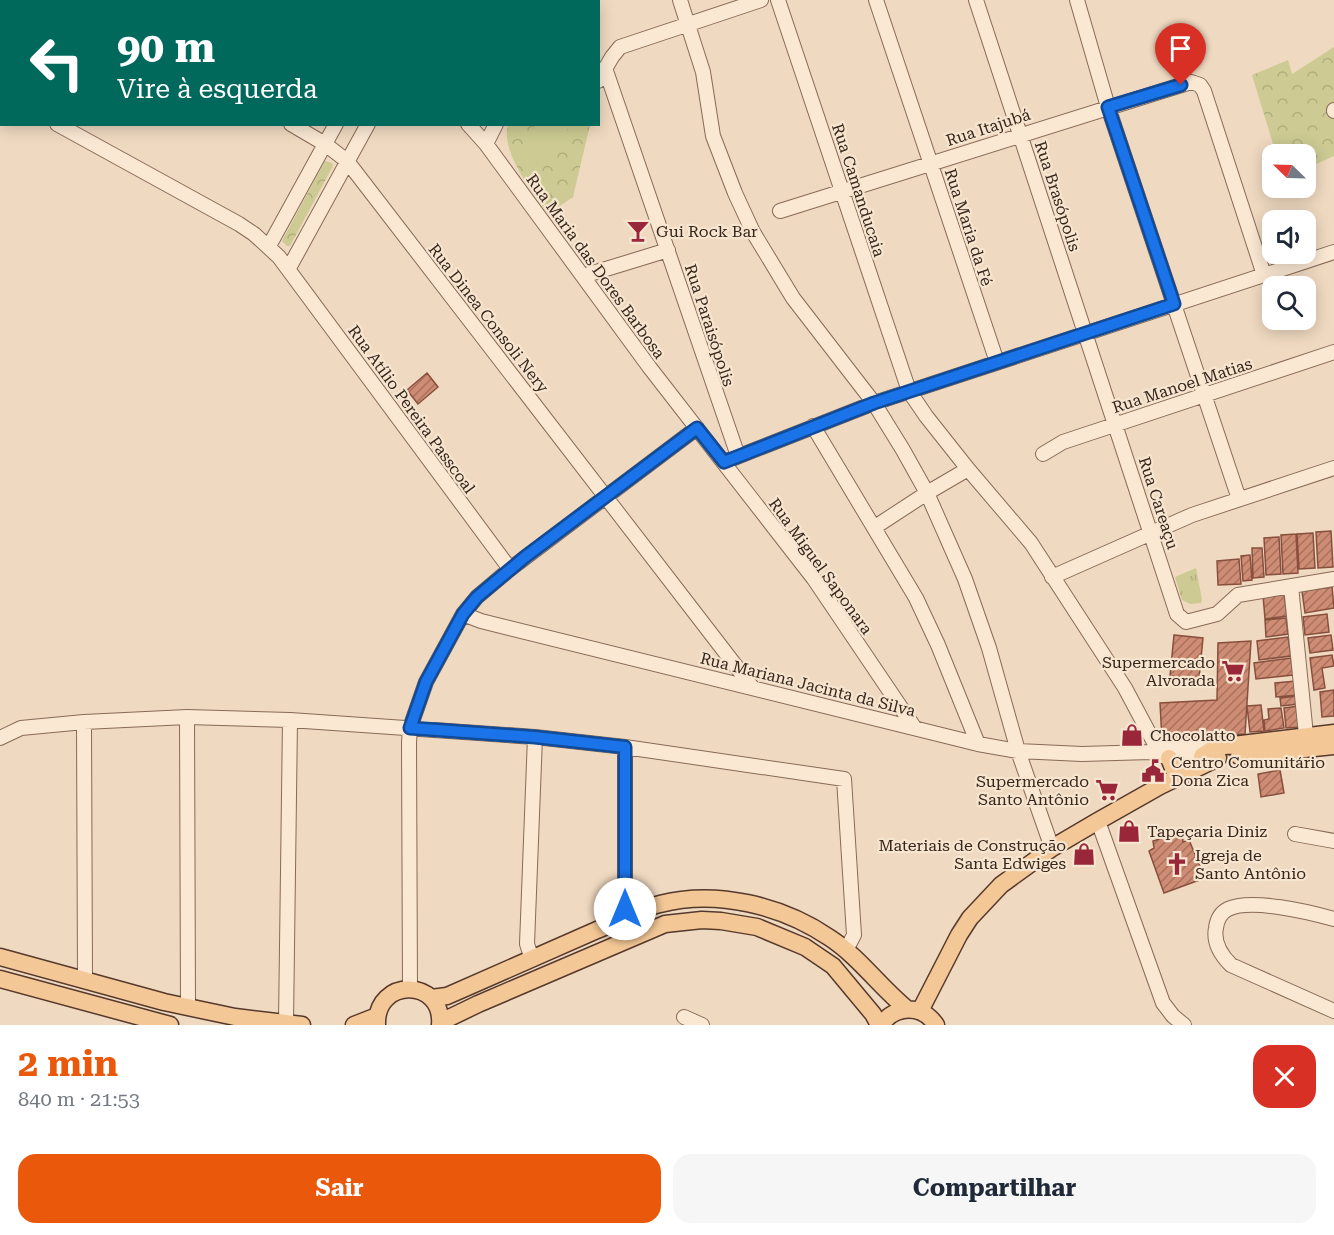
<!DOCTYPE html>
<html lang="pt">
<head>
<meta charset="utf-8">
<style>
  body { margin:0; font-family:"Roboto Serif",serif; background:#f6f6f7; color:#1f2937; height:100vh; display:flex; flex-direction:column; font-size:22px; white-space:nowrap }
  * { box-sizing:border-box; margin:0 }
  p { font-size:20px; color:#747a83 }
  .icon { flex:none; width:33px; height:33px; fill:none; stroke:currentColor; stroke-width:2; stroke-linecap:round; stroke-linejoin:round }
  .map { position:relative; height:1025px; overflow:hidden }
  .sheet { display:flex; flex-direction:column; background:#fff; flex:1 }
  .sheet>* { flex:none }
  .guide { position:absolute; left:0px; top:0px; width:600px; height:126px; box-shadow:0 3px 15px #0003; background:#00695c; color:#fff; overflow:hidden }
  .needle { width:39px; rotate:293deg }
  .tools { position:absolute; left:1262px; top:144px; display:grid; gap:12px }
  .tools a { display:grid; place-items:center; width:54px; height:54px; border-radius:12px; background:#fff; box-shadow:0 3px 15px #0003; font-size:30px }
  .pin { position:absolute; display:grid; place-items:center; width:51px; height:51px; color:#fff; margin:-62px -26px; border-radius:50% 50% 50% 0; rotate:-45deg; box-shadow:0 0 6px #0007 }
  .pin .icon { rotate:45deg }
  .me { position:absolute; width:66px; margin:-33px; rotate:0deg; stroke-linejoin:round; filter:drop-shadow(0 0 4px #0008) }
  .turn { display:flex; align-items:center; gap:21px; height:126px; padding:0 18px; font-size:27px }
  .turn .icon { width:78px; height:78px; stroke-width:2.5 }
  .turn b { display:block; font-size:42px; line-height:51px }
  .round { display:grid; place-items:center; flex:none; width:63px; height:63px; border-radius:18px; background:#f6f6f7 }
  .headline { display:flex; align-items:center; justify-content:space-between; height:102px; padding:0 18px }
  h1 { font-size:36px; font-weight:700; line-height:45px; color:#ea580c }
  .button { display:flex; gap:12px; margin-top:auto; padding:12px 18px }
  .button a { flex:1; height:69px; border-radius:18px; background:#ea580c; color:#fff; font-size:24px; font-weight:700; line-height:69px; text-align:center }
  .button a+a { background:#f6f6f7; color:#1f2937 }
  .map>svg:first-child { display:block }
</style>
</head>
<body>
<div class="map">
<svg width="1334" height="1025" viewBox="0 0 1334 1025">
  <defs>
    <pattern id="grass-tufts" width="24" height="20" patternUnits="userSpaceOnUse" patternTransform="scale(1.5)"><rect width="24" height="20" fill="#cdcb93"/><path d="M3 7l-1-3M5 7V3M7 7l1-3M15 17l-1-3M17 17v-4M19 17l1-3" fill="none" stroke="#b1ae7e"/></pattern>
    <pattern id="park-crowns" width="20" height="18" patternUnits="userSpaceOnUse" patternTransform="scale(1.5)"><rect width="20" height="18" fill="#cdcb93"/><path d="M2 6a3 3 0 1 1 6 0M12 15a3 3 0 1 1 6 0" fill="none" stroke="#b1ae7e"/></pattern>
    <pattern id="building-hatch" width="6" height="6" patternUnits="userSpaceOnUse" patternTransform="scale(1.5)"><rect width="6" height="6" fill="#ce8c74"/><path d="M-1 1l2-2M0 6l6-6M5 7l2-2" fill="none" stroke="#a8725e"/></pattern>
  </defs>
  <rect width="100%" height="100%" fill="#efd9c0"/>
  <path fill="url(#grass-tufts)" d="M1196,568L1202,600L1201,603L1190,604L1182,600L1175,577Z"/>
  <path fill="url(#park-crowns)" d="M1334,47V156L1305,169V154H1276L1252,75L1288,60L1292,74Z
    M508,124L590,125L573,197L548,214C533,192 500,152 508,124Z
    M325,161L332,163L333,166L290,246H287L282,241Z"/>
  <path fill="#cdcb93" d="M535,124L569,125L551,167L522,155Z"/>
  <path fill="url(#building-hatch)" stroke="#884f3d" stroke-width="1.5" d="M427,373L438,387L418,404L407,390Z
    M1331,531L1333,567L1318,568L1316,532Z
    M1313,533L1315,568L1299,569L1297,534Z
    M1296,534L1298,573L1283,574L1281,535Z
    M1279,537L1281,574L1266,575L1264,538Z
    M1252,548H1262L1264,577L1253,578Z
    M1250,555L1252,580L1243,581L1241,556Z
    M1239,559L1241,584L1218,585L1217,561Z
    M1332,587L1334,608L1305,613L1302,591Z
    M1284,593L1287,616L1265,619L1263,595Z
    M1327,614L1329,632L1305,635L1303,617Z
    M1286,618L1288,634L1266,637L1265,620Z
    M1174,635L1203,638L1199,679L1170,676Z
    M1331,635L1333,650L1310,653L1308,638Z
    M1288,637L1291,656L1259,660L1257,641Z
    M1251,641L1245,734L1162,740L1160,703L1217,700L1218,643Z
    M1332,655L1334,666L1322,668L1325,688L1314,690L1310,658Z
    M1291,658L1293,675L1256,679L1254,663Z
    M1296,681L1298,695L1276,697L1275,683Z
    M1334,690V716L1322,717L1320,692Z
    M1298,696L1299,704L1281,706L1280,698Z
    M1261,705L1264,731L1250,732L1247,706Z
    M1299,706L1301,727L1286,728L1284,708Z
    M1281,708L1284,728L1265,731L1264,720L1269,719L1268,709Z
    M1280,770L1284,793L1261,797L1258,774Z
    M1182,832L1183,842L1189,840L1205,878L1164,893L1149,851L1154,848L1153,841Z"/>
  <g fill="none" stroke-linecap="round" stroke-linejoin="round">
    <g stroke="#886a57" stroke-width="16">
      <path id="minor" d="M69,0L72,2
        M680,0L703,72L713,136L735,193L753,232L793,298L874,403L903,450L927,493L965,579L989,648L1018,751L1052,848
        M778,0L909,391L926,416L968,469L1031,543L1125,688L1157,748
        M876,0L997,362
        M976,0L1177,614L1186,622L1217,614L1238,595L1334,579
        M1077,0L1108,107L1239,499
        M11,2V0
        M138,2L139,0
        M274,2V0
        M403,2L404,0
        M435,2L436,0
        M564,2V0
        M0,20L2,17
        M605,68L738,456
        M598,81L612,57L620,47L761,0
        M0,94L2,95
        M1334,111V110
        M57,124L239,224L254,234L279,257L510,569
        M291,124L325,144L347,161L752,687
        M468,124L486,144L650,368L814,579L914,727
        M486,144L496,124
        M780,211L1191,82L1200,85L1204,91L1264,275
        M269,246L336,124
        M289,268L368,124
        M583,276L668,250
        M813,426L916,598L938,645L978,744
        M1043,454L1063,442L1334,352
        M724,462L874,403L1334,252
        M875,527L927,493L968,469
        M1052,577L1192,515L1334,468
        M1291,586L1307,745
        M463,614L481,621L978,744L1018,751L1082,754L1150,752L1169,758H1199
        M187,717L188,1007
        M84,722L85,979
        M0,738L21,728L84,722L187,717L290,720L535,737L625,747L844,779L854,935L846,950
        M625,747V909L628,918
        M1153,751L1157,748L1216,747
        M1098,821L1163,1003L1173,1016L1184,1025
        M1295,834L1334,841
        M1334,919C1309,912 1251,898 1228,909C1220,913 1217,920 1216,928C1213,943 1221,955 1231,965L1334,1011
        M532,959L527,944L535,737
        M410,989L409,742L410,728L426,682L463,614L477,597L510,569L697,428
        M684,1017L702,1025
        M286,1023L290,720"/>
    </g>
    <g stroke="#56392c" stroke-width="19">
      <path id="major" d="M1202,756L1216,747L1334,733
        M1239,756L1334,746
        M1169,758L1175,773
        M0,957L164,1002L235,1017L302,1025
        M0,979L170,1025
        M431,998L447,996C497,974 547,952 597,930C618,922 639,909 660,904C717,889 783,906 830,938C859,957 880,987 907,1009
        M920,1011L959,935L970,918L1001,885L1052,848L1098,821L1160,786L1218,758
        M354,1025L377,1016
        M377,1025C375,977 444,978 440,1025
        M441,1025L447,1019L478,1004L665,924L702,920L721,921L757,927L805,947L833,966L873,1014L879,1025
        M881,1025C895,1005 922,1004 936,1025"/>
    </g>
    <use href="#minor" stroke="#fae8d3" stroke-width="14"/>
    <use href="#major" stroke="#f4c896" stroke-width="16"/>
  </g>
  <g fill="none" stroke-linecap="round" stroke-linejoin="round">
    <g stroke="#114b97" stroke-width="15">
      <path id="route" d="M625,909V747L535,737L410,728L426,682L463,614L477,597L525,557L697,428L724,462L874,403L1174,304L1108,107L1181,85"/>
    </g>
    <use href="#route" stroke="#1a73e8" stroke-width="10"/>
  </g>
  <defs>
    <g id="bar-bare" transform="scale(1.8)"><path d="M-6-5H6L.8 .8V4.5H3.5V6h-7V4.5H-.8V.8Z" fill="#992639" stroke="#f6e5cf" stroke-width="2.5" paint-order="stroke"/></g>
    <g id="supermarket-bare" transform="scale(1.8)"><path d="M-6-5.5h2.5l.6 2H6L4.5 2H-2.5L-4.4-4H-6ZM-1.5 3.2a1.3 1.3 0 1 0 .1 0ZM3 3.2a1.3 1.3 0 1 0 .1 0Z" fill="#992639" stroke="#f6e5cf" stroke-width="2.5" paint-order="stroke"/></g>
    <g id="shop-bare" transform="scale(1.8)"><path d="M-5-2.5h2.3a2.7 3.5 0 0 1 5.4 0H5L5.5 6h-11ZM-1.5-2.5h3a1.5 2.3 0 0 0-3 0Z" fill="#992639" stroke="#f6e5cf" stroke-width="2.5" paint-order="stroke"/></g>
    <g id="civic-bare" transform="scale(1.8)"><path d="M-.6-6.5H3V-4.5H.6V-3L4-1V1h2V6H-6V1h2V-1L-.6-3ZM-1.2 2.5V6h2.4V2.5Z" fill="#992639" stroke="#f6e5cf" stroke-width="2.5" paint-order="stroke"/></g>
    <g id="church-bare" transform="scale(1.8)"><path d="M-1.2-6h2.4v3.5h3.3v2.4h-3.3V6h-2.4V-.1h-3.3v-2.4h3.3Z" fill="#992639" stroke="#f6e5cf" stroke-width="2.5" paint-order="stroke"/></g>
  </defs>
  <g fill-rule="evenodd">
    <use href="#bar-bare" x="638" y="231"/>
    <use href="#supermarket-bare" x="1233" y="671"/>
    <use href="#shop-bare" x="1132" y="735"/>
    <use href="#civic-bare" x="1153" y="771"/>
    <use href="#supermarket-bare" x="1107" y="790"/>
    <use href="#shop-bare" x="1129" y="831"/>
    <use href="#shop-bare" x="1084" y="854"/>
    <use href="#church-bare" x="1177" y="864"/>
  </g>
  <g text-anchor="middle" stroke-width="4.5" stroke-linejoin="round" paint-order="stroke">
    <g font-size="16" fill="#37251c" stroke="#f6e5cf">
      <text transform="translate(988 127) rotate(-18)" y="6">Rua Itajubá</text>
      <text transform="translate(859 190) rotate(72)" y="6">Rua Camanducaia</text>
      <text transform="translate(1058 196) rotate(72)" y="6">Rua Brasópolis</text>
      <text transform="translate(969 227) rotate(72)" y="6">Rua Maria da Fé</text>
      <text transform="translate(596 266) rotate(54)" y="6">Rua Maria das Dores Barbosa</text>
      <text transform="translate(489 318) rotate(52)" y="6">Rua Dinea Consoli Nery</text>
      <text transform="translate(710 325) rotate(72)" y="6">Rua Paraisópolis</text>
      <text transform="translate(1182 385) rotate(-18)" y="6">Rua Manoel Matias</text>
      <text transform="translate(412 409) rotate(54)" y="6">Rua Atílio Pereira Passcoal</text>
      <text transform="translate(1159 503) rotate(72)" y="6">Rua Careaçu</text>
      <text transform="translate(821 566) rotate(54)" y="6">Rua Miguel Saponara</text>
      <text transform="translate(808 684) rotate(14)" y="6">Rua Mariana Jacinta da Silva</text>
    </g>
    <g font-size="16" fill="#37251c" stroke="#f6e5cf" text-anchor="start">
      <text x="656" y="237">Gui Rock Bar</text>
      <text x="1215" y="668" text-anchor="end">Supermercado<tspan x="1215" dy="18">Alvorada</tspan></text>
      <text x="1150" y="741">Chocolatto</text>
      <text x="1171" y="768">Centro Comunitário<tspan x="1171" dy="18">Dona Zica</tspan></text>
      <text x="1089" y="787" text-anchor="end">Supermercado<tspan x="1089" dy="18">Santo Antônio</tspan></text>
      <text x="1147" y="837">Tapeçaria Diniz</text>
      <text x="1066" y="851" text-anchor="end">Materiais de Construção<tspan x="1066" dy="18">Santa Edwiges</tspan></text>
      <text x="1195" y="861">Igreja de<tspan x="1195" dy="18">Santo Antônio</tspan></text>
    </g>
  </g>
</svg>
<div class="tools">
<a><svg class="needle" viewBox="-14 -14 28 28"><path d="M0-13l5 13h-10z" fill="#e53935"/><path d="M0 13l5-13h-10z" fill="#747a83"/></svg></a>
<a><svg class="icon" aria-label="sound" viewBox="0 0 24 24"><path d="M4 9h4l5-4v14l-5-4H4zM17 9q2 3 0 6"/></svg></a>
<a><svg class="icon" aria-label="search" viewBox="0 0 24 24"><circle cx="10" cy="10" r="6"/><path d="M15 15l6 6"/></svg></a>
</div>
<div class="pin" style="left:1181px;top:85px;background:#d93025"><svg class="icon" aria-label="arrive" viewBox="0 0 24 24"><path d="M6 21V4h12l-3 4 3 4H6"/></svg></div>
<svg class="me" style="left:625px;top:909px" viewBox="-20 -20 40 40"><circle r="19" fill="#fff"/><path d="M0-13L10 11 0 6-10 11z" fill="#1a73e8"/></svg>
<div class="guide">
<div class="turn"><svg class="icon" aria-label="left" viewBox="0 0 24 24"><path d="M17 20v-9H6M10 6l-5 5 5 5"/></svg><div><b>90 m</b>Vire à esquerda</div></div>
</div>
</div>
<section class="sheet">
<div class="headline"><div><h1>2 min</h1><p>840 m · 21:53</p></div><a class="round" style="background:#d93025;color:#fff"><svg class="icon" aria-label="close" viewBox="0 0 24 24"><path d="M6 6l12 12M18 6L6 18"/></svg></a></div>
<div class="button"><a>Sair</a><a>Compartilhar</a></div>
</section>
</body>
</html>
